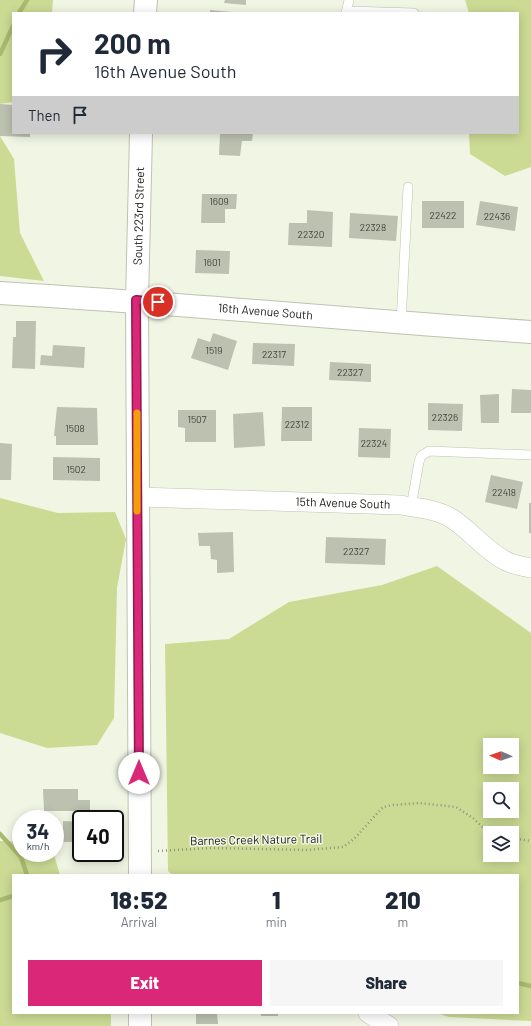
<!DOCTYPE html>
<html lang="en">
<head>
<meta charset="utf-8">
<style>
  body { margin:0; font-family:Barlow,sans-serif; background:#f6f6f7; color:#1f2937; height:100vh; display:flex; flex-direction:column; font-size:15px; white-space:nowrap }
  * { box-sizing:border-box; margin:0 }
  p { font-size:13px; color:#747a83 }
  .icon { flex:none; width:22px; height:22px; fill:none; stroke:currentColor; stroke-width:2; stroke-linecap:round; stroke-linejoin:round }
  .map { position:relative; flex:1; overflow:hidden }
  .details { position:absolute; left:12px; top:874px; width:507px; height:140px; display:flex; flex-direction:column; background:#fff; border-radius:0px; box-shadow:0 2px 10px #0003 }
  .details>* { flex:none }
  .top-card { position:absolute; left:12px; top:12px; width:507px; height:122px; border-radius:0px; box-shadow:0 2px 10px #0003; background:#fff; color:#1f2937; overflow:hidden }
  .needle { width:26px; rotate:272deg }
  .tools { position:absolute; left:483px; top:738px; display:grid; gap:8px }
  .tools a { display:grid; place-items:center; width:36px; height:36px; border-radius:0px; background:#fff; box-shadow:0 2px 10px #0003; font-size:20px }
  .speed { position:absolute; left:12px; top:810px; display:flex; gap:8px; font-size:20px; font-weight:700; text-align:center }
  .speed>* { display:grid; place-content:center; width:52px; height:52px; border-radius:50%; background:#fff; box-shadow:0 2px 10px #0003; line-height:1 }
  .speed small { font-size:10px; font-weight:400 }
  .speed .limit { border:2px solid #111; border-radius:6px; background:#fff; color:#111 }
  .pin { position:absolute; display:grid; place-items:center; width:34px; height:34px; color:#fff; margin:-17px; border:2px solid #fff; border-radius:50%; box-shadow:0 1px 4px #0007 }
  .me { position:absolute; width:44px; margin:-22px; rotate:0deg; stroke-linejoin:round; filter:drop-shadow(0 0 3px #0008) }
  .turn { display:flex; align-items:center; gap:14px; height:84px; padding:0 16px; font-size:18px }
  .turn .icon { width:52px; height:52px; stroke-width:2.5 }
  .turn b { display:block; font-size:28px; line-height:34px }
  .then { display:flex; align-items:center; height:38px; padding:0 16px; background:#0003; gap:8px; font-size:15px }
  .eta { display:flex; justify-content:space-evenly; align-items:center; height:68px; text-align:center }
  .eta b { font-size:24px; font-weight:800; line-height:28px }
  .button { display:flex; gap:8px; margin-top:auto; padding:8px 16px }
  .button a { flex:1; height:46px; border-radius:0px; background:#db2777; color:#fff; font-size:16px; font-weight:800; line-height:46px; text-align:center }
  .button a+a { background:#f6f6f7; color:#1f2937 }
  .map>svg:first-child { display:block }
</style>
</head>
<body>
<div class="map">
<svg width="531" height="1026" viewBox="0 0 531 1026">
  <rect width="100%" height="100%" fill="#f1f6e4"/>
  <path fill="#cbdb94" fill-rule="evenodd" d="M0,0H53L52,13H13L12,102L0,104V120Z
    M465,0H531V167L505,176L470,154L469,133H518V13H469Z
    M0,136L14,159L20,233L44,281L0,276Z
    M0,498L58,513L115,512L126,539L117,588L114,718L97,745L47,748L0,733Z
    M437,566L531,633V1021L449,1017L437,1013H518V875H172L168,871L165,644L229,639L289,602L382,585ZM490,745H512V767H490ZM490,789H512V811H490ZM490,833H512V855H490Z
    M0,841L21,842V853H50L54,855L60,875H13V1013H111V1026H0Z"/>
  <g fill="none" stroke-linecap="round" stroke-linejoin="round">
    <path stroke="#aaba6f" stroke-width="4.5" d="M19,13L27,0
      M0,54L13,26
      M0,834L21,857L27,875
      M0,900L13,896
      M518,983L531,986"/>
  </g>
  <path fill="#bdc1b0" d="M225,0H246V5L224,3Z
    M210,10L232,12V13H210Z
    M0,104L13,105V133H30V137L0,136Z
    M220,133H253L252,141H242L240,156L219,155Z
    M202,194H237L236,209H225V223H201Z
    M422,201H464V228H422Z
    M480,201L518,207L515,231L476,225Z
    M307,210L333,212L332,247L288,245L289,223H307Z
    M350,213L398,216L396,241L349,238Z
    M196,250L230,251L229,274L195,273Z
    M16,321H36L35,369L12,368L13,337H16Z
    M213,333L237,341L228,370L191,358L198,338L210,342Z
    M253,343L295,344L294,366L252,364Z
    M53,345L85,347L84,368L40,365L41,355L52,356Z
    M330,362L371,364V382L329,380Z
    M512,389L531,390V413H511Z
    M499,394V423H481L480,395Z
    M428,403L463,404L462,431L428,430Z
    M57,407L97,408L98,445H56V436H54Z
    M282,407H312V441H281Z
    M178,410H216V442H185V428L178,427Z
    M263,412L265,446L234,448L233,414Z
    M359,428L391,429L390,458L358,457Z
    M0,443L12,444L11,480H0Z
    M53,457L100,458V481L53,480Z
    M491,475L523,482L517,509L485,502Z
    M529,503H531V533H529Z
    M233,532L234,572L217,573V560L211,559L210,546H199L198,533Z
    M326,537L386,539L385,565L325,563Z
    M43,789H78V800H90V811H44Z
    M63,821L81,822V842H63Z
    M196,1013H217L218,1024H196Z
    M261,1013H278V1016H261Z"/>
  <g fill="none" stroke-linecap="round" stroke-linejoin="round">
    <g stroke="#bec3b1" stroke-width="10">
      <path id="service" d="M347,11L414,13
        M346,13L349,0
        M401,323L408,187
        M411,507L419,462L421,456L429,451L531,455"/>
    </g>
    <g stroke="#bec3b1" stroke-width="20">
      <g id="minor">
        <path id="s1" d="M137,497L400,505C417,508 436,509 451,518C470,530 484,549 504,560C512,565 523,566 531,568"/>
        <path d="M368,1013L389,1026"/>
      </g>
    </g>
    <g stroke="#bec3b1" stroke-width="24">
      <g id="tertiary">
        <path d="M145,13L146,0"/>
        <path id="s2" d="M0,293C177,303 354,320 531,332"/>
        <path id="s3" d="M140,875L137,301L141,133"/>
        <path d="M140,1026V1013"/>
      </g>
    </g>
    <path stroke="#8e9184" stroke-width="2.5" stroke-dasharray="1 3" stroke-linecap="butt" d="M512,838L531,841
      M158,851L211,848L307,850L343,847L354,839L383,807L393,805L419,803L456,807L473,818L490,834"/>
    <use href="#service" stroke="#fff" stroke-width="9"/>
    <use href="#minor" stroke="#fff" stroke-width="19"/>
    <use href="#tertiary" stroke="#fff" stroke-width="22"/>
  </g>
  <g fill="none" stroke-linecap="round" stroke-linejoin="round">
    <g stroke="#8e194d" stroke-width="10">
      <path id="route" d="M139,773L136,300L158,302"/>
    </g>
    <use href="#route" stroke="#db2777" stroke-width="7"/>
    <path stroke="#f59e0b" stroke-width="7" d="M137,413V511"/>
  </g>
  <g text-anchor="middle" stroke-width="3" stroke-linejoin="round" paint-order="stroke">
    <g font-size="10" fill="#43443c">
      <text x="219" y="205">1609</text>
      <text x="443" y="219">22422</text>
      <text x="497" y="220">22436</text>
      <text x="373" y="231">22328</text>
      <text x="311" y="238">22320</text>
      <text x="212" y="266">1601</text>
      <text x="214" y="354">1519</text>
      <text x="274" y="358">22317</text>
      <text x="350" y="376">22327</text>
      <text x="445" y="421">22326</text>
      <text x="197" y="423">1507</text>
      <text x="297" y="428">22312</text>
      <text x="75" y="432">1508</text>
      <text x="374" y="447">22324</text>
      <text x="76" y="473">1502</text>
      <text x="504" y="496">22418</text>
      <text x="356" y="555">22327</text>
    </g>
    <g font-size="12" fill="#1a1b15" stroke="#f1f6e4">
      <text dy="4" stroke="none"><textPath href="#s3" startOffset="659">South 223rd Street</textPath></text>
      <text dy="4" stroke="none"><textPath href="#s2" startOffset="266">16th Avenue South</textPath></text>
      <text dy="4" stroke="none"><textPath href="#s1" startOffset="206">15th Avenue South</textPath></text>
      <text transform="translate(256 840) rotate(-1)" y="4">Barnes Creek Nature Trail</text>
    </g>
  </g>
</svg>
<div class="tools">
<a><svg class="needle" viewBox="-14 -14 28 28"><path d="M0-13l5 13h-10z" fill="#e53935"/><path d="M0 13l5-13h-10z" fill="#747a83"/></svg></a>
<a><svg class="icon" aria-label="search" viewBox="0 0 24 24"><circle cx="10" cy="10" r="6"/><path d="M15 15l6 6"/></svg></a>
<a><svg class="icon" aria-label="layers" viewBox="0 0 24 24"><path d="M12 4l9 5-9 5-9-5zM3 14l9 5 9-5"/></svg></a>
</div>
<div class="speed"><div>34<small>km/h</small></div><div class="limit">40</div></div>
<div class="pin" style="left:158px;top:302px;background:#d93025"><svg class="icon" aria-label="arrive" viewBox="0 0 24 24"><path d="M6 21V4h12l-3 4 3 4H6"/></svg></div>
<svg class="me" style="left:139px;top:773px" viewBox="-20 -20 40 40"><circle r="19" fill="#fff"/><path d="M0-13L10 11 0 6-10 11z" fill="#db2777"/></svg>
<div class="top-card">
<div class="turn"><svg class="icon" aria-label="right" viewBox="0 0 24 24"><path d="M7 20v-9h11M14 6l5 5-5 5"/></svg><div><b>200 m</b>16th Avenue South</div></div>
<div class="then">Then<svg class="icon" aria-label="arrive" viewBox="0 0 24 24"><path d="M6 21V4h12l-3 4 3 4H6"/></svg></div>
</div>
<section class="details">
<div class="eta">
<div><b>18:52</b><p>Arrival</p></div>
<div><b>1</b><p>min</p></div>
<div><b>210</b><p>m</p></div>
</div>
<div class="button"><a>Exit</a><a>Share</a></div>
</section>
</div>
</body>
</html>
